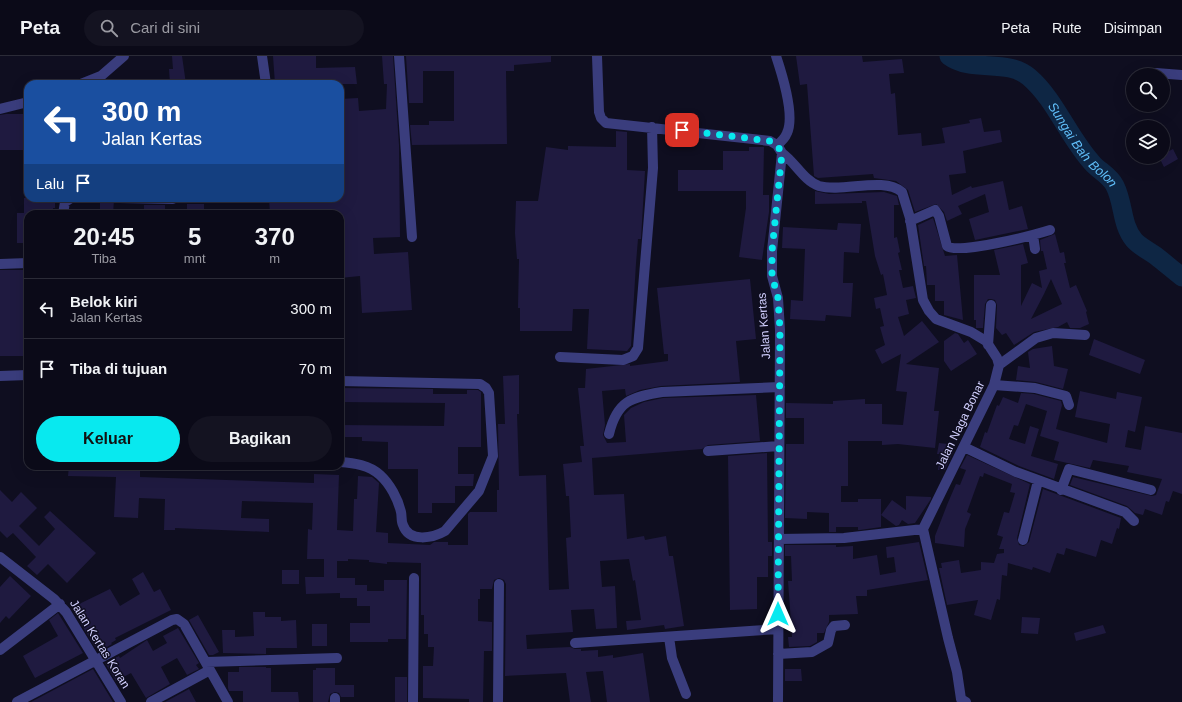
<!DOCTYPE html>
<html lang="id">
<head>
<meta charset="utf-8">
<style>
  body { margin:0; font-family:Helvetica,sans-serif; background:#141321; color:#f1f3f6; height:100vh; display:flex; flex-direction:column; font-size:15px; white-space:nowrap }
  * { box-sizing:border-box; margin:0 }
  p { font-size:13px; color:#9a9aa2 }
  .icon { flex:none; width:22px; height:22px; fill:none; stroke:currentColor; stroke-width:2; stroke-linecap:round; stroke-linejoin:round }
  .map { position:relative; flex:1; overflow:hidden }
  .sheet { position:absolute; left:24px; top:154px; width:320px; height:260px; display:flex; flex-direction:column; background:#0b0a18; border-radius:12px; box-shadow:0 4px 16px #0002,0 0 0 1px #2b2b37 }
  .sheet>* { flex:none }
  .top-card { position:absolute; left:24px; top:24px; width:320px; height:122px; border-radius:12px; box-shadow:0 4px 16px #0002,0 0 0 1px #2b2b37; background:#1a4fa0; color:#fff; overflow:hidden }
  .fabs { position:absolute; left:1126px; top:12px; display:grid; gap:8px }
  .fabs a { display:grid; place-items:center; width:44px; height:44px; border-radius:50%; background:#0b0a18; box-shadow:0 4px 16px #0002,0 0 0 1px #2b2b37; font-size:20px }
  .pin { position:absolute; display:grid; place-items:center; width:34px; height:34px; color:#fff; margin:-17px; border-radius:8px; box-shadow:0 2px 6px #0006 }
  .me { position:absolute; width:44px; margin:-22px; rotate:0deg; stroke-linejoin:round; filter:drop-shadow(0 0 3px #0008) }
  .turn { display:flex; align-items:center; gap:14px; height:84px; padding:0 12px; font-size:18px }
  .turn .icon { width:52px; height:52px; stroke-width:2.5 }
  .turn b { display:block; font-size:28px; line-height:34px }
  .then { display:flex; align-items:center; height:38px; padding:0 12px; background:#0003; gap:8px; font-size:15px }
  .eta { display:flex; justify-content:space-evenly; align-items:center; height:68px; text-align:center }
  .eta b { font-size:24px; font-weight:700; line-height:28px }
  .cta { display:flex; gap:8px; margin-top:auto; padding:8px 12px }
  .cta a { flex:1; height:46px; border-radius:24px; background:#08e9ef; color:#111; font-size:16px; font-weight:700; line-height:46px; text-align:center }
  .cta a+a { background:#141321; color:#f1f3f6 }
  ul { padding:0; list-style:none }
  li { display:flex; align-items:center; gap:12px; height:60px; padding:0 12px; border-top:1px solid #2b2b37 }
  li div { flex:1 }
  li b { display:block; font-size:15px }
  li em { font-style:normal }
  header { display:flex; align-items:center; gap:24px; box-sizing:border-box; height:56px; padding:0 20px; background:#0b0a18; border-bottom:1px solid #2b2b37 }
  header strong { font-size:19px }
  nav { display:flex; gap:22px; margin-inline-start:auto; font-size:14px }
  .search { width:280px; height:36px; background:#141321; display:flex; align-items:center; gap:10px; box-sizing:border-box; padding:0 14px; border-radius:22px; color:#9a9aa2; font-size:15px }
  .map>svg:first-child { display:block }
</style>
</head>
<body>
<header>
<strong>Peta</strong>
<div class="search"><svg class="icon" aria-label="search" viewBox="0 0 24 24"><circle cx="10" cy="10" r="6"/><path d="M15 15l6 6"/></svg>Cari di sini</div>
<nav><a>Peta</a><a>Rute</a><a>Disimpan</a></nav>
</header>
<div class="map">
<svg width="1182" height="646" viewBox="0 0 1182 646">
  <rect width="100%" height="100%" fill="#0f0e20"/>
  <g fill="none" stroke-linecap="round" stroke-linejoin="round">
    <path stroke="#0e2644" stroke-width="19" id="s1" d="M949,0C972,17 1007,2 1029,21C1056,44 1069,83 1094,109C1101,116 1110,120 1115,130C1124,148 1121,168 1134,184C1139,190 1149,195 1156,200C1165,207 1173,214 1182,221"/>
  </g>
  <path fill="#1f1a40" fill-rule="evenodd" d="M172,0H182L186,28H170L169,13H173Z
    M273,0H316V12L355,11L357,28H275Z
    M382,0H393L399,89L400,181L373,182L374,198L408,196L412,254L362,257L360,220L340,222V158H270L269,142H340V43L358,42L359,55L386,53L387,28H384Z
    M406,0H551V6L514,9V15H506L507,88L412,89L410,69H429V65H454V15H423V47H409Z
    M796,0H862L863,6L902,3L904,17L889,18L891,38L895,37L898,79L921,77L922,90L945,87L942,72L970,67L969,64L981,62L984,76L1000,74L1002,86L963,95L966,117L949,119L952,139L971,130L972,132L1003,125L1009,154L1022,150L1028,173L975,184L969,163L989,156L985,138L958,150L962,158L947,165L944,156L936,148L915,156L908,134L896,125L874,122L873,118L818,122L814,120L807,28L800,29Z
    M6,58H28V94H0V59Z
    M616,75L627,76V114L645,115L641,183H638L636,207L631,290L627,295L587,293L589,253H573L572,275H520V252H518L519,203H517L515,177L516,145H538L546,91L568,94V90L616,91Z
    M749,91H764L763,139H769V156L762,204L739,201L746,152V135H678V114H723V95H749Z
    M1173,93L1178,103L1164,111L1159,101H1163V98Z
    M815,135L829,138L884,136L897,140L899,149H894V182L897,181L900,196L898,197L902,214H899L903,232L913,230L916,242L906,244L909,258L898,261L904,280L922,265L939,286L906,308L939,312L934,355H939L935,392L898,388L882,389V385H848V430H841V446H858V443H881V471L860,474H858V471H836V476H829V457L807,456V463L785,462L786,388H804V362H786V347L833,348V345L865,343V348H882V368L903,369L907,336L896,335L901,298L882,308L875,294L885,289L880,271L884,270L880,252L876,253L874,242L887,239L883,218L881,219L875,200L866,145H862V147L815,148Z
    M24,142H55V152H53V158H28V187H17V157H24Z
    M100,144H114L113,158H100Z
    M187,148H204V158H187Z
    M144,149H165V157H144Z
    M933,162L945,200L957,199L963,264L944,259V245H935V229H927L926,210H924L918,169Z
    M838,167L861,168L859,197L844,196L843,227H853L851,261L826,259L825,265L790,263L791,244L803,245L805,193L782,192L783,171L837,174Z
    M1055,178L1060,197L1064,196L1066,207H1064L1070,232L1076,229L1087,255L1086,256L1089,268L1080,272H1070L1067,266L1058,271L1034,276L1014,289L1006,277L1002,279L996,272L997,249L995,244L991,243H988L985,248L983,272H976V264H974V219H1000L994,194L1023,188L1028,207L1021,209V250L1032,227L1042,232L1039,215L1047,213L1043,195H1041L1040,184ZM1051,223L1062,248L1031,263L1044,238Z
    M0,214H28V300H0Z
    M750,223L756,283L736,285L740,326L661,330L640,334L626,340L625,333L602,335L605,369L603,379L607,387L626,386L624,359L631,352L644,346L663,342L756,339L760,385L708,389L702,393L592,402L594,439L624,438L627,483L644,480L645,484L666,480L669,500H673L684,570L665,573L664,569L627,574L626,565L641,564L635,524L633,525L629,503L600,505L602,531L615,530L617,572L596,573L594,553L571,554L573,576L526,579L527,593L570,591L575,593H581V595L598,594V601L613,599V602L643,597L650,646H607L603,615L586,616L591,646H570L566,617L505,620L506,528L504,524L499,522L494,524L492,533H480V543H478V565L492,566V595H484L483,646H469V643L423,642V610H433L434,591H428V578H424V559H421V507L387,506V508L379,507L369,506V504L348,503V505H337V522H355V529H367V535H384V524H407L406,583H388V586H350V567H370V550H357V542H340V537L306,538L305,521H324V503H307L308,473L312,474L313,447L242,445L241,462L269,463V476L175,472V474H164L165,443L139,442L138,462L114,461L116,421L68,420L69,410L140,412V421L314,427V418L339,419L337,474L353,475L354,443H357L358,420L372,421L379,427L376,476L388,477V487L430,489L434,486H448V489H468V458L470,456H497V434H499L498,368H505L503,320L519,319V358H517L519,420L546,419L549,534L569,533L566,482L571,481L569,440H566L563,408L582,406L580,390H584L578,332H585L586,313L630,308V310L668,305V298H664L657,232Z
    M955,277L958,278L964,287L968,284L977,298L951,315L944,305V285Z
    M1094,283L1145,304L1140,318L1089,299Z
    M1052,290L1054,310L1068,313L1063,333L1036,326L1016,324L1018,310L1030,312L1028,296L1033,293Z
    M340,332L433,333V338H467V334H478L481,336V391H458V418H474L473,430H455V447H432V457H418V413H388V386L362,385V381H340V369L444,370L445,347L340,346Z
    M1080,335L1116,343L1117,336L1142,341L1135,376L1128,374L1125,391L1141,394L1145,370L1182,377V438L1173,435L1169,446L1166,445L1162,459L1145,453L1143,459L1135,457L1127,450L1070,429L1073,421L1152,440L1156,439L1162,423L1127,416L1129,410L1093,404L1090,412L1054,404L1059,386L1040,380L1047,355L1026,348L1018,370L1014,369L1009,383L1025,388L1030,370L1039,373L1031,400L1058,408L1054,423L1019,410L980,391L985,376L987,377L997,349L999,350L1003,341L1018,347L1021,337L1034,338L1061,345L1062,349L1056,373L1107,387L1110,368L1075,361Z
    M939,387L956,389L945,414H938L940,398H937Z
    M767,397L768,486H772V500H768V521H757V553L730,554L728,400Z
    M967,399L1030,428L1017,482L1019,489L1024,490L1029,486L1043,433L1121,462L1119,473L1117,472L1112,488L1101,484L1096,501L1066,492L1064,499L1057,497L1050,517L1033,511L1032,514L1008,507L1007,520L1002,519L1000,544L997,543L991,564L974,559L978,544L947,549L939,512H942L941,507L959,504L961,517L981,514V506L994,507L997,498L1004,497V493H999L1003,481L997,479L1004,456L1009,457L1015,437L1010,436L1012,428L984,417L983,421L980,420L967,456L971,458L965,473L964,491L935,487V480L947,449L956,428L960,429L966,414L960,412Z
    M0,434L12,446L21,436L37,452L19,470L39,490L55,473L44,461L50,455L96,497L67,527L48,508L37,519L27,510L36,501L13,477L7,482L0,475Z
    M906,440L931,441V443L915,467L908,468L902,464L899,469L896,470L881,459L892,444L906,454Z
    M919,486L928,524L867,534V540H856L858,558L829,559V566L824,577H817V586L810,590L789,591L788,581H792L788,525H792L791,500H785V489H836V491L853,490V503L877,499L880,519L896,516L894,501L887,502L886,491Z
    M282,514H299V528H282Z
    M143,516L154,536L160,533L171,554L115,582L116,584L111,587L112,588L100,595L97,589L95,591L81,568L84,566L75,550L110,533L120,550L140,538L132,523Z
    M10,520L31,540L9,563L6,560L0,567V531Z
    M253,556H265V561H281V565L296,564L297,592H266V598L223,597L222,574H235V581L254,580Z
    M58,557L83,597L35,622L23,600L58,580L49,564Z
    M198,559L219,596L213,599H209L189,564Z
    M1022,561L1040,562L1038,578L1021,577Z
    M312,568H327V590H312Z
    M1103,569L1106,577L1076,585L1074,577Z
    M178,572L199,607L196,609L199,613L187,619L177,602L161,611L170,628L146,642L131,617L116,625L105,607L119,600L120,602L147,584L153,595L167,587L163,580Z
    M239,611H266V612H271V636H298L299,646H243V635H229L228,632V616H239Z
    M316,612H335V629H354V641H341L339,637L335,636L330,638L328,646H313V614H316Z
    M93,613L113,646H31Z
    M785,613H801L802,625H785Z
    M395,621H407V646H395Z
    M189,633L196,646H165Z"/>
  <g fill="none" stroke-linecap="round" stroke-linejoin="round">
    <path stroke="#3a3d7d" stroke-width="10" d="M262,0L266,28
      M399,0L412,181
      M597,0L599,56L601,62L606,67L770,85L777,89L782,97L772,195V220L778,242L780,274L778,646
      M776,0C782,18 795,60 787,77C785,82 781,86 777,89
      M1156,17L1182,19
      M81,28L101,20L124,0
      M0,53L28,46
      M120,142L173,143
      M63,158L65,146L71,142
      M910,165L935,154L939,160L947,190C957,199 1034,179 1050,174
      M1033,179L1035,193
      M0,208L28,207
      M988,289L991,249
      M560,301L623,304L633,300L638,292L653,112L652,71
      M999,309L1036,282L1053,277L1085,279
      M0,320L28,319
      M340,325L480,328L486,332L489,337L493,400L479,435L445,475C433,482 409,487 403,469C401,465 402,460 401,456C398,443 390,428 380,419C369,409 354,407 340,406
      M994,329L1035,332L1066,340L1069,349
      M609,378C617,345 631,341 662,336L780,331
      M964,391L1016,416L1125,456L1134,465
      M708,395L779,390
      M1061,434L1069,413L1151,434
      M923,473L948,582L957,616L961,643L966,646
      M779,483L844,482L923,473L994,329L999,309L997,302L986,285L971,276L936,263L929,255L923,244L910,162L902,136C883,120 843,137 819,130C804,125 795,106 782,97
      M1023,484L1038,425
      M0,501L54,543L66,556L121,646
      M669,581L672,602L686,638
      M575,587L778,573
      M0,594L60,548
      M778,598L812,596L828,587L831,574L834,570L845,569
      M206,606L337,602
      M335,642V646
      M17,646L172,564L177,563L184,568L228,646
      M151,646L210,614
      M413,646L414,522
      M498,646L499,528"/>
  </g>
  <g fill="none" stroke-linecap="round" stroke-linejoin="round">
    <path stroke="#08e9ef" stroke-width="7" stroke-dasharray="0 12.6" d="M682,74L770,85L777,89L782,97L772,195V220L778,242L780,274L778,558"/>
  </g>
  <g text-anchor="middle" stroke-width="3" stroke-linejoin="round" paint-order="stroke">
    <g font-size="12" fill="#d0cefd" stroke="#0f0e20">
      <text transform="translate(764 270) rotate(-94)" y="4">Jalan Kertas</text>
      <text transform="translate(960 369) rotate(-64)" y="4">Jalan Naga Bonar</text>
      <text transform="translate(100 588) rotate(58)" y="4">Jalan Kertas Koran</text>
    </g>
    <g font-size="13" font-style="italic" fill="#60bef9" stroke="#0f0e20">
      <text dy="5" stroke="none"><textPath href="#s1" startOffset="171">Sungai Bah Bolon</textPath></text>
    </g>
  </g>
</svg>
<div class="fabs">
<a><svg class="icon" aria-label="search" viewBox="0 0 24 24"><circle cx="10" cy="10" r="6"/><path d="M15 15l6 6"/></svg></a>
<a><svg class="icon" aria-label="layers" viewBox="0 0 24 24"><path d="M12 4l9 5-9 5-9-5zM3 14l9 5 9-5"/></svg></a>
</div>
<div class="pin" style="left:682px;top:74px;background:#d93025"><svg class="icon" aria-label="arrive" viewBox="0 0 24 24"><path d="M6 21V4h12l-3 4 3 4H6"/></svg></div>
<svg class="me" style="left:778px;top:558px" viewBox="-20 -20 40 40"><path d="M0-17L14 15 0 8-14 15z" fill="#08e9ef" stroke="#fff" stroke-width="4"/></svg>
<div class="top-card">
<div class="turn"><svg class="icon" aria-label="left" viewBox="0 0 24 24"><path d="M17 20v-9H6M10 6l-5 5 5 5"/></svg><div><b>300 m</b>Jalan Kertas</div></div>
<div class="then">Lalu<svg class="icon" aria-label="arrive" viewBox="0 0 24 24"><path d="M6 21V4h12l-3 4 3 4H6"/></svg></div>
</div>
<section class="sheet">
<div class="eta">
<div><b>20:45</b><p>Tiba</p></div>
<div><b>5</b><p>mnt</p></div>
<div><b>370</b><p>m</p></div>
</div>
<ul>
<li><svg class="icon" aria-label="left" viewBox="0 0 24 24"><path d="M17 20v-9H6M10 6l-5 5 5 5"/></svg><div><b>Belok kiri</b><p>Jalan Kertas</p></div><em>300 m</em></li>
<li><svg class="icon" aria-label="arrive" viewBox="0 0 24 24"><path d="M6 21V4h12l-3 4 3 4H6"/></svg><div><b>Tiba di tujuan</b></div><em>70 m</em></li>
</ul>
<div class="cta"><a>Keluar</a><a>Bagikan</a></div>
</section>
</div>
</body>
</html>
